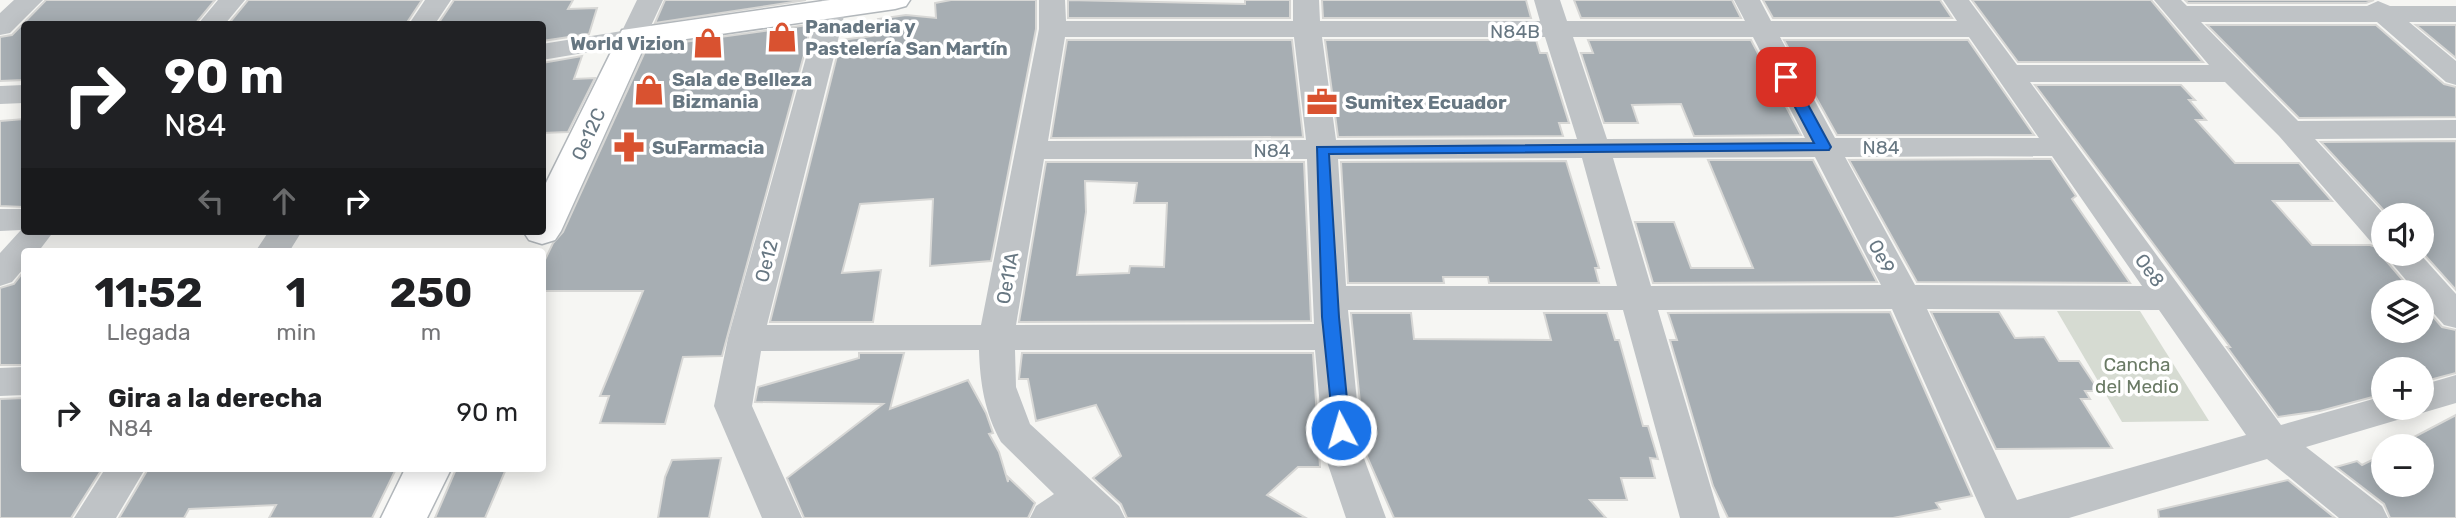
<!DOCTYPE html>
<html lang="es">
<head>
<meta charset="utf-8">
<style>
  body { margin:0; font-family:Rubik,sans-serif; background:#f2f2f2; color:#202124; height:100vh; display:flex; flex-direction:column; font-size:26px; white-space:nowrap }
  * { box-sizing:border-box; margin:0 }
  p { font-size:23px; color:#757577 }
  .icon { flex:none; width:38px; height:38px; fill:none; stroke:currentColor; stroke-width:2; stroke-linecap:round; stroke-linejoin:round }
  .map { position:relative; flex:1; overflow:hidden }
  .details { position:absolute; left:21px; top:248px; width:525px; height:224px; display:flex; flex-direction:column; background:#fff; border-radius:7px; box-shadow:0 4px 18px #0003 }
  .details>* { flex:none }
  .guide { position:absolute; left:21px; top:21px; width:525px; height:214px; border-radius:7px; box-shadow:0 4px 18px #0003; background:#202124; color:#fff; overflow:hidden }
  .fabs { position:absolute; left:2371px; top:203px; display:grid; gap:14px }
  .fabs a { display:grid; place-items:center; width:63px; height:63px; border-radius:50%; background:#fff; box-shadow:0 4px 18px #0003; font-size:35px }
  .pin { position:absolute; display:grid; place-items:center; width:60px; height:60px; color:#fff; margin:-30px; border-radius:14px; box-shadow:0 4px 10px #0006 }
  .me { position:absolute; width:77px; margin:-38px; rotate:354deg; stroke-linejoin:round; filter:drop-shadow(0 0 5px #0008) }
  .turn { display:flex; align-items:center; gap:24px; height:147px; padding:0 28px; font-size:32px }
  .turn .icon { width:91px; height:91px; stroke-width:2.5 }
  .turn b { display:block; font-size:49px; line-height:60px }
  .lanes { display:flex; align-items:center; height:66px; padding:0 28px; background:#0003; justify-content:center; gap:35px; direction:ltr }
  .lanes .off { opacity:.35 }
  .eta { display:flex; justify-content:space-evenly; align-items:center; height:119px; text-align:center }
  .eta b { font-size:42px; font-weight:700; line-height:49px }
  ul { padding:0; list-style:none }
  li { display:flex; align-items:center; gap:21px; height:91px; padding:0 28px }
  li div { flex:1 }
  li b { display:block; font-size:26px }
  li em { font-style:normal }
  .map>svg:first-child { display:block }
</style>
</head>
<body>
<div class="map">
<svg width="2456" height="518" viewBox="0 0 2456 518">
  <rect width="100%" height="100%" fill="#f6f6f3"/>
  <path fill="#d6dbd2" d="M2057,311H2140L2209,421L2122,422Z"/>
  <path fill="#a7aeb3" stroke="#d7d7d5" stroke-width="2" fill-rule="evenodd" d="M46,0H215L196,23L190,24H24V80L0,81V37L12,35Z
    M248,0H422L406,24L230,22Z
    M454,0H573L568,9L597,8L589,34L542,41V24H438Z
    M665,0H806L655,23Z
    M951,0H1036V29L991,261L930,266L933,199L860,204L842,273L881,270L873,322H770L841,40L881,35L878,19L906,15L936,18L935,3Z
    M1068,0L1245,4V0H1290V18H1068Z
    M1322,0H1526L1531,18H1323Z
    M1574,0H1732L1741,18H1581Z
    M1763,0H1940L1952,18H1773Z
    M1972,0H2151L2203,62H2018Z
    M2185,0H2374L2366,3H2188Z
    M808,25V40L722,356L683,357L665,424L600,423L609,396H600L643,291H542V266L553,243L563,232L647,47Z
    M2207,25H2376L2444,84L2456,87V117L2299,118Z
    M2416,25H2456V58Z
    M1067,40H1292L1303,137L1051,138Z
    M1325,40H1536L1540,53H1547L1569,123H1559L1563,136L1338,137Z
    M1588,40H1751L1801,135L1694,136L1681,104L1632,105L1638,123H1604L1581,53H1593Z
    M1784,40H1968L2034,135H1837Z
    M582,56L574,79L595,78L568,132L542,133V63Z
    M2035,85H2181L2195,100H2189L2206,120H2196L2235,163H2299L2332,201H2273L2312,245H2370L2384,249L2382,256L2413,292H2384V331H2422V304L2442,327L2456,330V373L2422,382V369H2384V394L2320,411L2278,417L2227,347H2230Z
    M24,119V207L0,206V121Z
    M2456,141V290L2422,252V215H2388L2321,142Z
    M2051,159L2076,196L2072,199L2130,283L1917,282L1849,160Z
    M1708,160H1813L1877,282L1653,283L1635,222H1674L1691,268H1753Z
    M1566,161L1599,268H1595L1599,283H1489L1488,277H1443L1444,283H1348L1341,162Z
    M1046,162H1304L1311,321L1019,322ZM1085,181L1137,183L1134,203H1167L1164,267L1130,266L1129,273L1077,275L1086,212Z
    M24,271V365H0V288L14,284Z
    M1890,312L1972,496L1936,503L1940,509L1893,518H1728L1713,486L1670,340H1677L1668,313Z
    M1931,312H1999L2015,338L2044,337L2059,361H2079L2099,391H2085L2090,399H2081L2112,448L1996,449Z
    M1351,313H1411L1414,339L1551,340L1544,313H1607L1615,340H1619L1643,426H1648L1658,459L1650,458L1655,478H1621L1627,500H1590L1606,518H1394L1365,452Z
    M859,353H904L890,409L968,380L986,413L993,433L989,434L999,452L1008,482V477L1035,503L1028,518H804L787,478L883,404L755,402L758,387L859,358Z
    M1022,353H1313L1320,467H1298L1267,495L1306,518H1127L1121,504L1093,478L1121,456L1096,405L1036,421L1028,379H1019Z
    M24,398V469H102L71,518H0V399Z
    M2456,415V518H2390L2384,504L2336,467L2357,461L2362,465L2384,454V485H2422V446H2397Z
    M721,458L709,518H658L665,477L672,460Z
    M148,469H396L372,518H269L276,505L189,509L184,518H119Z
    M456,469H506L485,518H435Z
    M2288,480L2335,518H2159L2158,510Z"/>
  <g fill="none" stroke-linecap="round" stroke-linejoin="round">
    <g stroke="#b2b7bb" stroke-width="3">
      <path id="secondary" d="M830,0H910L906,6L895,9L645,45L561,231L555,240L542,244L529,240L523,231H542V191L622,30Z
        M405,469H451L427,518H381Z"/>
    </g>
    <path fill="#bfc3c6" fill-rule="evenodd" d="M14,0H43L10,33L0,35V13Z
      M218,0H245L225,24H198Z
      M425,0H451L435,24H409Z
      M637,0H663L643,43L542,60V44L622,31Z
      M822,0H848L767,325H981L1039,29V0H1065L1066,21H1293V0H1319L1320,21H1540L1534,0H1560L1567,21H1745L1734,0H1760L1771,21H1957L1943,0H1969L2017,65H2209L2154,0H2181L2187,6H2367L2378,1L2390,6H2456V22H2409L2456,61V85L2446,82L2377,22H2201L2298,121L2456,120V138L2315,139L2385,215L2384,246L2372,243L2279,136L2225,82H2030L2281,425L2384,396V408H2422V385L2456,375V403L2422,413L2409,409L2404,418L2306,447L2382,506L2388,518H2339L2267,459L2069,518H1985L1892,309L1658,310L1720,518H1680L1623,310H1348L1362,453L1386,518H1346L1324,453L1315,350H1015L1016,387L1030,424L1119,506L1125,518H1030L1036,506L1054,494L1001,442C985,413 980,384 979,350L761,351L752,406L802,518H762L714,406L728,338ZM1065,37H1294L1306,140L1048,141ZM1322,37H1545L1577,139L1336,140ZM1573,37H1753L1805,138L1607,139ZM1780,37H1969L2039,138H1835ZM2052,156L2142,286L1915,285L1845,157ZM1815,157L1881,285L1651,286L1613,158ZM1582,158L1617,286H1346L1338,159ZM1044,159H1307L1314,324L1016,325ZM1927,309L2159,310L2246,435L2017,500Z
      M24,85V103L0,104V86Z
      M0,209H24V231H54L38,252H24V268L12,282L0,286V253L21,230L0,231Z
      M269,231H302L289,252H255Z
      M2384,254H2420L2456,294V328L2444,325L2422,300V292H2416Z
      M24,367V395L0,396V368Z
      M105,469H145L116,518H74Z"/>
    <use href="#secondary" fill="#fff" fill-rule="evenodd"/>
  </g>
  <path fill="#1a73e8" stroke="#114b97" stroke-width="2" d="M1786,73L1793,77L1831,147L1829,150L1329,154L1339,317L1350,430L1341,437L1334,435L1322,317L1317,147L1814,143L1779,77Z"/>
  <defs>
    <g id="shop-bare" transform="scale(2.415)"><path d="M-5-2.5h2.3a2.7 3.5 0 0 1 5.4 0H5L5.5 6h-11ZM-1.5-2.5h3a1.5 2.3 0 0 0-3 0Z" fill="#d95230" stroke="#fff" stroke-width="2.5" paint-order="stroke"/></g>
    <g id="office-bare" transform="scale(2.415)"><path d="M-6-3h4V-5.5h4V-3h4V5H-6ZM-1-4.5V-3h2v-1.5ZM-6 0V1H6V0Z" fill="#d95230" stroke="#fff" stroke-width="2.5" paint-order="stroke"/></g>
    <g id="pharmacy-bare" transform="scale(2.415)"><path d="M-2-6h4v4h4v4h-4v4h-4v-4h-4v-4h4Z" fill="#d95230" stroke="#fff" stroke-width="2.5" paint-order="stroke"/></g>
  </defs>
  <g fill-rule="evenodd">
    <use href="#shop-bare" x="782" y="37"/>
    <use href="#shop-bare" x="708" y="43"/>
    <use href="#shop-bare" x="649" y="90"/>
    <use href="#office-bare" x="1322" y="102"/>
    <use href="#pharmacy-bare" x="629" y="147"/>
  </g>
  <g text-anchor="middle" stroke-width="7" stroke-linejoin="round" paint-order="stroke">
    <g font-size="19" font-weight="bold" fill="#677782" stroke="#fff" text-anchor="start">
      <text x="805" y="33">Panaderia y<tspan x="805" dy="22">Pastelería San Martín</tspan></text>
      <text x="685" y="50" text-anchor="end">World Vizion</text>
      <text x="672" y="86">Sala de Belleza<tspan x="672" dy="22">Bizmania</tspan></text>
      <text x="1345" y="109">Sumitex Ecuador</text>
      <text x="652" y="154">SuFarmacia</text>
    </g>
    <g font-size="19" fill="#677782" stroke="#fff">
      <text x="1515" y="38">N84B</text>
      <text transform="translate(588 134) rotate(-65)" y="7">Oe12C</text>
      <text x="1881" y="154">N84</text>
      <text x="1272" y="157">N84</text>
      <text transform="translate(1882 256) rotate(62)" y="7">Oe9</text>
      <text transform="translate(766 261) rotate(-76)" y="7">Oe12</text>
      <text transform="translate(2150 270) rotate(54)" y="7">Oe8</text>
      <text transform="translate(1007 278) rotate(-80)" y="7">Oe11A</text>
    </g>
    <g font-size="19" fill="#6a7a65" stroke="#fff">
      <text x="2137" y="371">Cancha<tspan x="2137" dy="22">del Medio</tspan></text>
    </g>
  </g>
</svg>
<div class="fabs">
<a><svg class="icon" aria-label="sound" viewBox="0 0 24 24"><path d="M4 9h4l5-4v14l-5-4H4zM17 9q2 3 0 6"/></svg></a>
<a><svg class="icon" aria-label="layers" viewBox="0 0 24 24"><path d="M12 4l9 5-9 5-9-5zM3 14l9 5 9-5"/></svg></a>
<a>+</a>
<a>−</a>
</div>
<div class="pin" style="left:1786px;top:77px;background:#d93025"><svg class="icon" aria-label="arrive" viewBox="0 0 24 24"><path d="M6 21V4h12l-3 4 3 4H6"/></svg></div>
<svg class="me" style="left:1341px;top:430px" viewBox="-20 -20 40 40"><circle r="17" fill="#1a73e8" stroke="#fff" stroke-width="3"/><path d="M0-11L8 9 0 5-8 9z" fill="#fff"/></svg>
<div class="guide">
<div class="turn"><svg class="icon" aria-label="right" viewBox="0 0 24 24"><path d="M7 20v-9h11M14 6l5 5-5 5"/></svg><div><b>90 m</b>N84</div></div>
<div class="lanes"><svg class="icon off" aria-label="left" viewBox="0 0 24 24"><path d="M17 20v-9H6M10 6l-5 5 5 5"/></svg><svg class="icon off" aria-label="ahead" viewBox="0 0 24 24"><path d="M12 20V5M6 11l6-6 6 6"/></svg><svg class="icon" aria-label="right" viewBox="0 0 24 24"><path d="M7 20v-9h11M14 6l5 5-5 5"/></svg></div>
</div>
<section class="details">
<div class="eta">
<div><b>11:52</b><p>Llegada</p></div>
<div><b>1</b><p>min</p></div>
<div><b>250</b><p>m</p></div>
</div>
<ul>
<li><svg class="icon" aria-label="right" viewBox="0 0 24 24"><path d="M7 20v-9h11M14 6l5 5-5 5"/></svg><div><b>Gira a la derecha</b><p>N84</p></div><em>90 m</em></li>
</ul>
</section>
</div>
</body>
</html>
